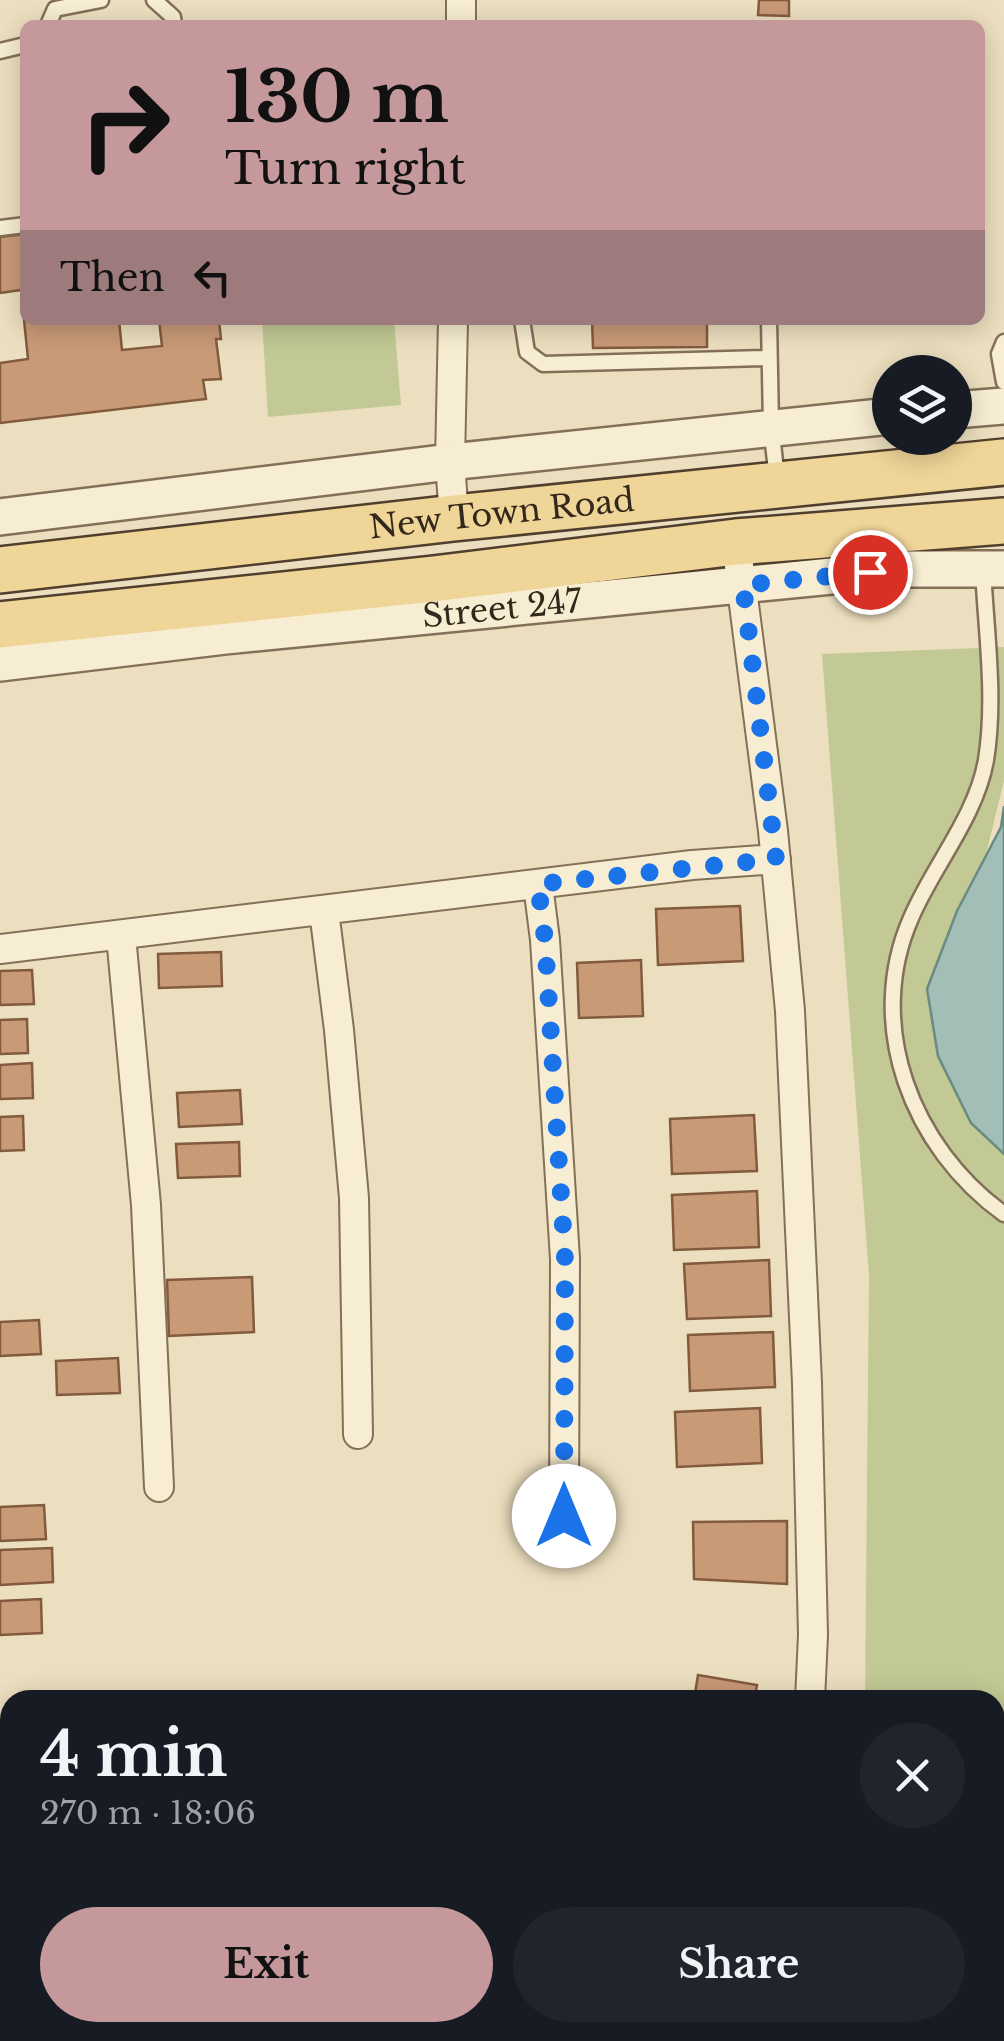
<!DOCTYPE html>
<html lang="en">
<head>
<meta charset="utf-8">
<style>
  body { margin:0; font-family:"Libre Baskerville",serif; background:#20242c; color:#f1f3f6; height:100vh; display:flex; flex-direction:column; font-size:38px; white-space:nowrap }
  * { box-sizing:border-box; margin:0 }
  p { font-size:32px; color:#9ea1a6 }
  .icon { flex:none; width:55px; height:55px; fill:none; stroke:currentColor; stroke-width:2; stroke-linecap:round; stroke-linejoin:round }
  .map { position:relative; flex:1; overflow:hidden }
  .panel { position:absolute; left:0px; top:1690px; width:1005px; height:352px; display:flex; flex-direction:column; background:#171b24; border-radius:30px 30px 0 0; box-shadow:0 5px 25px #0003 }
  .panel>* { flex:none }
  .hud { position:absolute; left:20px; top:20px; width:965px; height:305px; border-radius:15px; box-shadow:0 5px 25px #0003; background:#c5999b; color:#111; overflow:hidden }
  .buttons { position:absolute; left:872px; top:355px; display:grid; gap:20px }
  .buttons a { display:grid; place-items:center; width:100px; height:100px; border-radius:50%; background:#171b24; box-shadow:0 5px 25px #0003; font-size:50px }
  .pin { position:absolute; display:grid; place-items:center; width:85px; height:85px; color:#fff; margin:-42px; border:5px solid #fff; border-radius:50%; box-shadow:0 2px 10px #0007 }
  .me { position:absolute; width:110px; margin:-55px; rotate:0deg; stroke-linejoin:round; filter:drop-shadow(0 0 8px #0008) }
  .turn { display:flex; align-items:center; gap:35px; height:210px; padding:0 40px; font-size:45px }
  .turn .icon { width:130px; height:130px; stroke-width:2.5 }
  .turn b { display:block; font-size:70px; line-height:85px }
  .then { display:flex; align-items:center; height:95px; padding:0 40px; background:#0003; gap:20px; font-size:38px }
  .round { display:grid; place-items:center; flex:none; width:105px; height:105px; border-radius:52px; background:#20242c }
  .summary { display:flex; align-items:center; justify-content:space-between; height:170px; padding:0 40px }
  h1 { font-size:60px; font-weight:700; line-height:75px }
  .cta { display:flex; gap:20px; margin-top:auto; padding:20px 40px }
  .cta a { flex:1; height:115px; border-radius:60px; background:#c5999b; color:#111; font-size:40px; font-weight:700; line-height:115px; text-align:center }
  .cta a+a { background:#20242c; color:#f1f3f6 }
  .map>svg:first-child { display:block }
</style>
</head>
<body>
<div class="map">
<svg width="1004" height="2041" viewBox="0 0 1004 2041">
  <rect width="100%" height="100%" fill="#ecdfbf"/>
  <path fill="#c2c994" d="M262,320H394L401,405L268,417Z
    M1004,647V781L986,854L957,911L927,989L952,1085L971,1123L1004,1154V2041H849L850,2033L995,2032V1700H865L869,1275L822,654Z"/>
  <path fill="#a2beb6" stroke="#6a8b83" stroke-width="2.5" d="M1004,806V1154L971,1123L938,1056L927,989L957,911L1001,827Z"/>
  <path fill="#c99a76" stroke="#825b3f" stroke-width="2.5" d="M759,0H789V16L758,15Z
    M25,234V320H119L122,350L162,346L159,320H219L221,339H216L221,379L203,380L206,399L0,423V363L28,359L21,290L0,293V237Z
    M592,320H707V347L593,348Z
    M740,906L743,961L658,965L656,909Z
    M221,952L222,986L159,988L158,954Z
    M641,960L643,1016L579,1018L577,963Z
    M32,970L34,1004L0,1005V971Z
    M27,1019L28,1053L0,1054V1020Z
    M32,1063L33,1098L0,1099V1065Z
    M240,1090L242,1124L179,1127L177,1093Z
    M754,1115L757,1171L672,1174L670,1119Z
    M23,1116L24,1150L0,1151V1117Z
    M239,1142L240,1176L178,1178L176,1144Z
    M757,1191L759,1247L674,1250L672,1195Z
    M769,1260L771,1316L687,1319L684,1264Z
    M252,1277L254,1332L169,1336L167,1280Z
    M39,1320L41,1354L0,1356V1322Z
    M773,1332L775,1387L690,1391L688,1335Z
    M118,1358L120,1393L57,1395L56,1361Z
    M760,1408L762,1463L677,1467L675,1412Z
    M44,1505L46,1539L0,1541V1507Z
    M787,1521V1584L694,1579L693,1522Z
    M52,1548L53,1582L0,1585V1550Z
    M41,1599L42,1633L0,1635V1601Z
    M698,1675L757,1685L754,1700H694Z
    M0,1751H10V1782L0,1781Z
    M0,1798H10V1832L0,1833Z
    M0,1886L10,1887V1930L0,1929Z
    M37,2032V2041H0V2034Z
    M381,2032H441L439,2041H380Z
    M462,2032H521L519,2041H460Z"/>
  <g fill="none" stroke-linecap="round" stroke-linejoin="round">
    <g stroke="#847058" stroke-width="19">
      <path id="service" d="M154,0L173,17L174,25
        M48,25L55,9L101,0
        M0,51L25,45
        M0,228L25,225
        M522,320L527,352L543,364L767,358
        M769,320L771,426L777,479
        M1004,342L999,354L1004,382
        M983,569C986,632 996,698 986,760C976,817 933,866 911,918C864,1025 912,1148 1004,1214"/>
    </g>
    <g stroke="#847058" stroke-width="32">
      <path id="minor" d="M461,25V0
        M453,320L450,462L454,518
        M736,542L773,831L790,1011L807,1383L813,1635L810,1700
        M538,885L545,940L565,1259L564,1515
        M324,911L339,1030L354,1198L358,1434
        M121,936L146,1205L159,1487
        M0,949L692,865L776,859
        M134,2041L135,2032
        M343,2041V2032
        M555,2041V2032
        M794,2041L795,2032"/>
    </g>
    <g stroke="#847058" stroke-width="40">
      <g id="tertiary">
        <path d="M955,410L1004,406"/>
        <path d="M0,517L450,462L890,416"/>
        <path id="s1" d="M0,663L225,636L902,569H1004"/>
      </g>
    </g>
    <g stroke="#513f2d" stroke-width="50">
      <g id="primary">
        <path id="s2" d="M0,570L454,518L1004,462"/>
        <path d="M0,625L433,579L736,542L1004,521"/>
      </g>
    </g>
    <use href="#service" stroke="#f7edd2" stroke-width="14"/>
    <use href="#minor" stroke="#f7edd2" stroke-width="28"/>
    <use href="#tertiary" stroke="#f7edd2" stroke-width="35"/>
    <use href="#primary" stroke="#efd598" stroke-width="45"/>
  </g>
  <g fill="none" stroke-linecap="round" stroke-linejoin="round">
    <path stroke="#1a73e8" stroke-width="18" stroke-dasharray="0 32.4" d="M564,1516L565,1259L545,940L538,884L776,859L743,585L870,572"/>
  </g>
  <g text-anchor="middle" stroke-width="10" stroke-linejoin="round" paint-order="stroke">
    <g font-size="32" fill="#34281c" stroke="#f4eacf">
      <text dy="11" stroke="none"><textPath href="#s2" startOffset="505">New Town Road</textPath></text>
      <text dy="11" stroke="none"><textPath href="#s1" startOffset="505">Street 247</textPath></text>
    </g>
  </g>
</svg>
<div class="buttons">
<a><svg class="icon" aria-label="layers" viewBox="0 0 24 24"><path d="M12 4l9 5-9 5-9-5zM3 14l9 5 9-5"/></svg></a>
</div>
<div class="pin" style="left:870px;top:572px;background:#d93025"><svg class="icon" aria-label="arrive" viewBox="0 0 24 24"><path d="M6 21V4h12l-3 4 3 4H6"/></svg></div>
<svg class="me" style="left:564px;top:1516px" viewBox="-20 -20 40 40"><circle r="19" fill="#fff"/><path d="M0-13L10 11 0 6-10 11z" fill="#1a73e8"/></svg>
<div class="hud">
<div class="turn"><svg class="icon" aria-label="right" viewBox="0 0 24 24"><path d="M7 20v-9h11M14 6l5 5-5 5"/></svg><div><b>130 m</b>Turn right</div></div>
<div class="then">Then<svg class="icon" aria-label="left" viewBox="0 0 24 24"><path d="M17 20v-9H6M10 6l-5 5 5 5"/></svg></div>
</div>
<section class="panel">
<div class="summary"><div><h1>4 min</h1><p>270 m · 18:06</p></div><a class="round"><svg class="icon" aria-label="close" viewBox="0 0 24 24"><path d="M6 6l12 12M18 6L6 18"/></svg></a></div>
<div class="cta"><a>Exit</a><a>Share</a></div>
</section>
</div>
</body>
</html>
